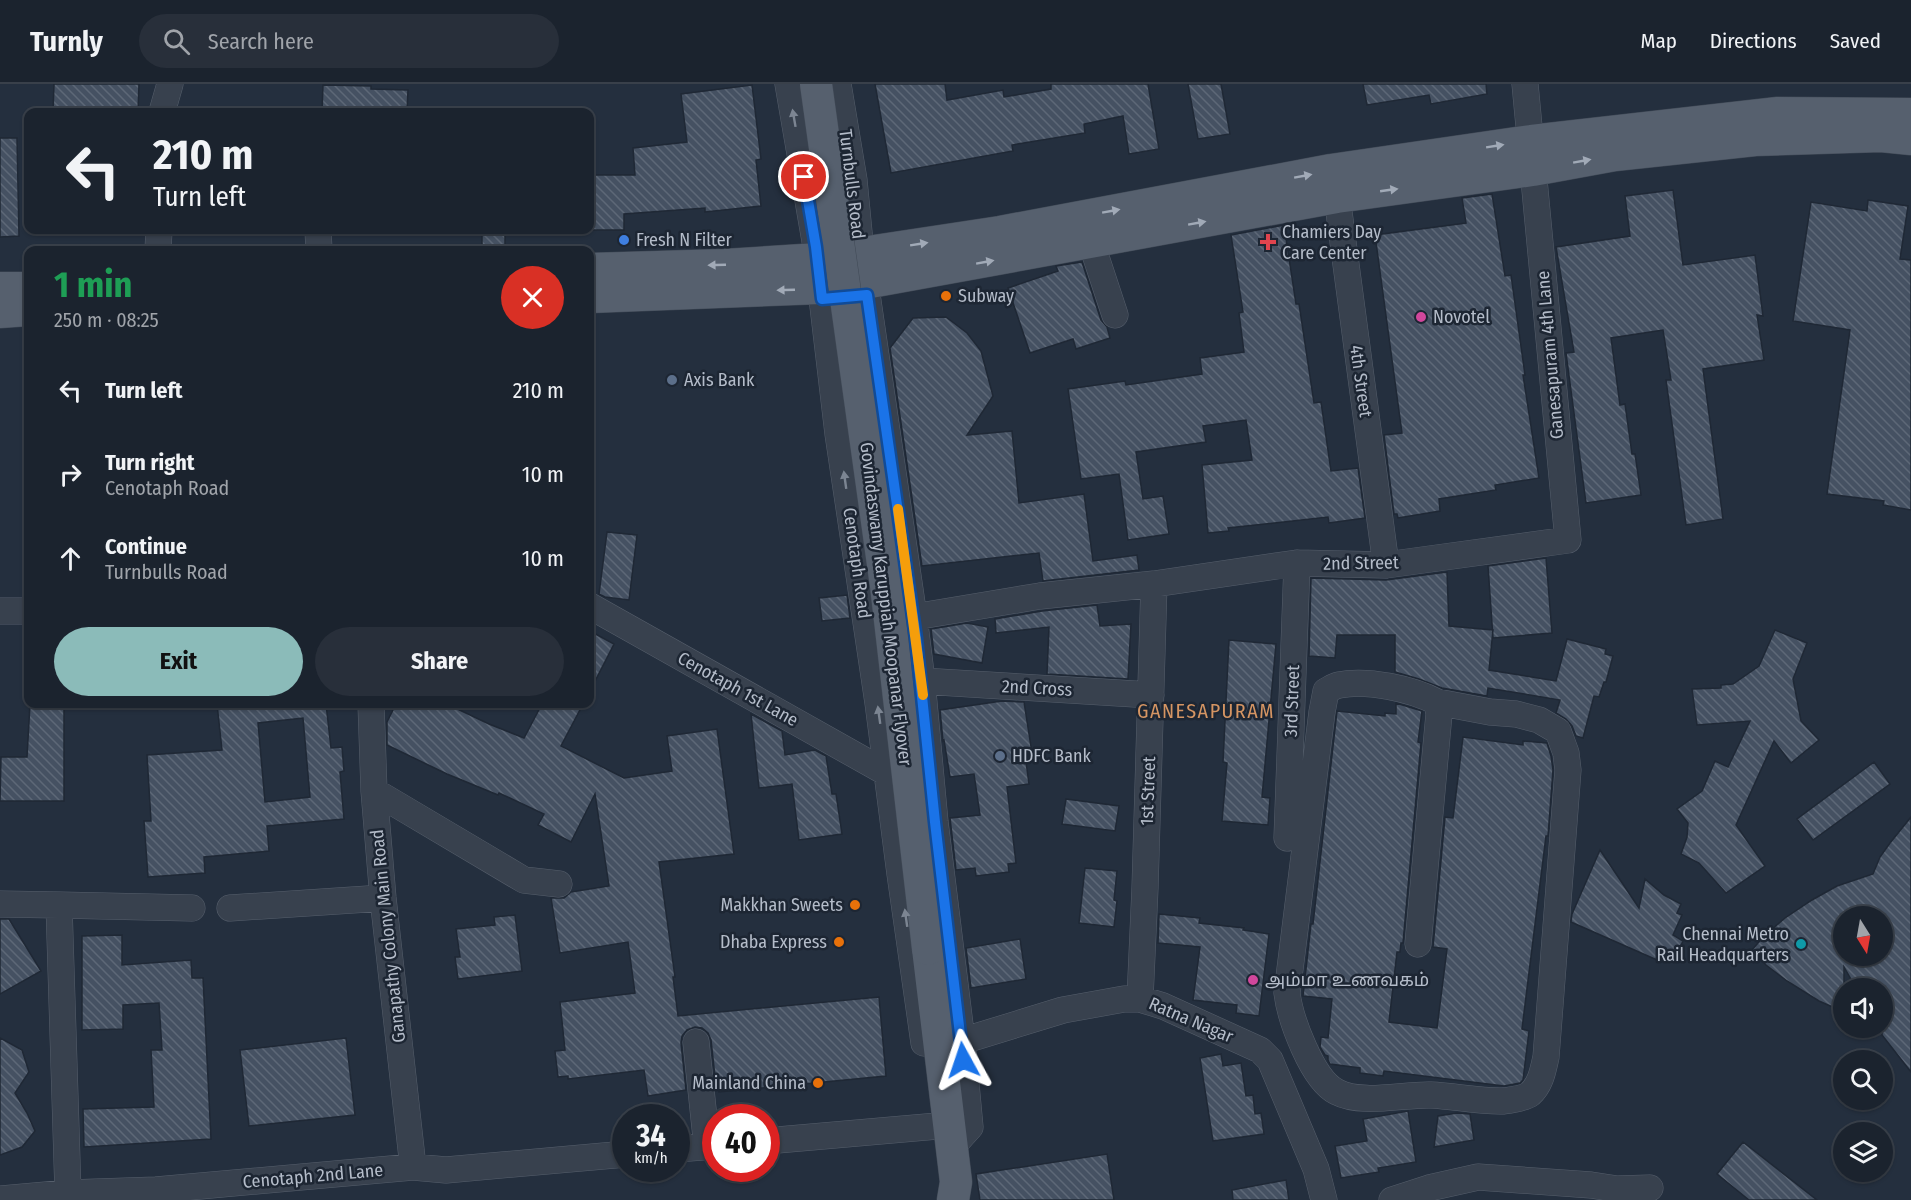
<!DOCTYPE html>
<html lang="en">
<head>
<meta charset="utf-8">
<style>
  body { margin:0; font-family:"Fira Sans Condensed","Noto Sans Tamil",sans-serif; background:#282f3a; color:#f1f3f6; height:100vh; display:flex; flex-direction:column; font-size:22px; white-space:nowrap }
  * { box-sizing:border-box; margin:0 }
  p { font-size:20px; color:#a0a4aa }
  .icon { flex:none; width:33px; height:33px; fill:none; stroke:currentColor; stroke-width:2; stroke-linecap:round; stroke-linejoin:round }
  .map { position:relative; flex:1; overflow:hidden }
  .sheet { position:absolute; left:24px; top:162px; width:570px; height:462px; display:flex; flex-direction:column; background:#1b232e; border-radius:12px; box-shadow:0 2px 4px #0004,0 0 0 2px #39404a }
  .sheet>* { flex:none }
  .top-card { position:absolute; left:24px; top:24px; width:570px; height:126px; border-radius:12px; box-shadow:0 2px 4px #0004,0 0 0 2px #39404a; background:#1b232e; color:#f1f3f6; overflow:hidden }
  .needle { width:39px; rotate:169deg }
  .buttons { position:absolute; left:1833px; top:822px; display:grid; gap:12px }
  .buttons a { display:grid; place-items:center; width:60px; height:60px; border-radius:50%; background:#1b232e; box-shadow:0 2px 4px #0004,0 0 0 2px #39404a; font-size:30px }
  .speed { position:absolute; left:612px; top:1020px; display:flex; gap:12px; font-size:30px; font-weight:700; text-align:center }
  .speed>* { display:grid; place-content:center; width:78px; height:78px; border-radius:50%; background:#1b232e; box-shadow:0 2px 4px #0004,0 0 0 2px #39404a; line-height:1 }
  .speed small { font-size:15px; font-weight:400 }
  .speed .limit { border:9px solid #d22; background:#fff; color:#111 }
  .pin { position:absolute; display:grid; place-items:center; width:51px; height:51px; color:#fff; margin:-26px; border:3px solid #fff; border-radius:50%; box-shadow:0 2px 6px #0007 }
  .me { position:absolute; width:66px; margin:-33px; rotate:355deg; stroke-linejoin:round; filter:drop-shadow(0 0 4px #0008) }
  .turn { display:flex; align-items:center; gap:21px; height:126px; padding:0 30px; font-size:27px }
  .turn .icon { width:78px; height:78px; stroke-width:2.5 }
  .turn b { display:block; font-size:42px; line-height:51px }
  .round { display:grid; place-items:center; flex:none; width:63px; height:63px; border-radius:32px; background:#282f3a }
  .headline { display:flex; align-items:center; justify-content:space-between; height:102px; padding:0 30px }
  h1 { font-size:36px; font-weight:700; line-height:45px; color:#1e9e55 }
  .cta { display:flex; gap:12px; margin-top:auto; padding:12px 30px }
  .cta a { flex:1; height:69px; border-radius:36px; background:#8bbbb9; color:#111; font-size:24px; font-weight:700; line-height:69px; text-align:center }
  .cta a+a { background:#282f3a; color:#f1f3f6 }
  ul { padding:0; list-style:none }
  li { display:flex; align-items:center; gap:18px; height:84px; padding:0 30px }
  li div { flex:1 }
  li b { display:block; font-size:22px }
  li em { font-style:normal }
  header { display:flex; align-items:center; gap:36px; box-sizing:border-box; height:84px; padding:0 30px; background:#1b232e; border-bottom:2px solid #39404a }
  header strong { font-size:28px }
  nav { display:flex; gap:33px; margin-inline-start:auto; font-size:21px }
  .search { width:420px; height:54px; background:#282f3a; display:flex; align-items:center; gap:15px; box-sizing:border-box; padding:0 21px; border-radius:33px; color:#a0a4aa; font-size:22px }
  .map>svg:first-child { display:block }
</style>
</head>
<body>
<header>
<strong>Turnly</strong>
<div class="search"><svg class="icon" aria-label="search" viewBox="0 0 24 24"><circle cx="10" cy="10" r="6"/><path d="M15 15l6 6"/></svg>Search here</div>
<nav><a>Map</a><a>Directions</a><a>Saved</a></nav>
</header>
<div class="map">
<svg width="1911" height="1116" viewBox="0 0 1911 1116">
  <defs>
    <pattern id="building-back-hatch" width="6" height="6" patternUnits="userSpaceOnUse" patternTransform="scale(1.5)"><rect width="6" height="6" fill="#455162"/><path d="M-1 5l2 2M0 0l6 6M5-1l2 2" fill="none" stroke="#5d6877"/></pattern>
  </defs>
  <rect width="100%" height="100%" fill="#242f3e"/>
  <path fill="url(#building-back-hatch)" stroke="#1f2835" stroke-width="1.5" fill-rule="evenodd" d="M54,0H139L138,28H53Z
    M875,0H945L947,16L1003,6L1004,13L1051,5V0H1148L1159,65L1129,70L1123,32L1084,40L1085,49L1012,61L1013,67L891,89Z
    M1188,0H1221L1230,50L1198,55Z
    M1363,0H1486L1487,10L1431,20L1429,11L1367,21Z
    M323,1L371,2V5L408,6L407,28H322Z
    M752,1L761,75L756,76L761,122L705,128V124L624,130V146H590V91H635L633,64L687,58L681,10Z
    M0,54H17L19,152L0,153Z
    M1673,106L1683,181L1755,171L1763,232L1757,231L1764,276L1703,285L1723,435L1686,441L1666,296H1671L1663,246L1611,254L1620,321L1625,320L1632,370H1635L1641,411L1586,419L1566,269L1574,268L1556,163L1630,152L1625,112Z
    M1492,110L1505,192L1511,191L1525,291H1523L1539,394L1495,401L1496,406L1439,415L1440,427L1398,434L1397,430H1394L1384,351L1402,349L1375,151L1466,139L1462,114Z
    M1868,116L1908,122L1900,175L1911,176V426L1883,421L1884,417L1827,410L1850,246L1793,237L1811,118L1867,127Z
    M1284,141L1296,220H1299L1314,319L1321,318L1331,387L1358,384L1365,434L1329,439L1328,433L1228,444L1229,447L1208,449L1202,381L1252,376L1246,336L1203,342L1206,358L1136,368L1143,415L1163,412L1169,450L1128,456L1119,390L1081,395L1068,305L1125,297L1126,301L1202,290L1200,274L1244,268L1239,229L1243,228L1231,151Z
    M482,146H505V166H482Z
    M1082,178L1101,236L1107,243L1110,254L1076,265L1073,255L1030,269L1008,204L1058,187L1056,182Z
    M946,233L967,249L981,267L993,312L967,351L1012,347L1019,419L1084,410L1093,477L1137,471L1139,486L1043,497L1039,469L922,482L890,264L913,234Z
    M607,448L637,451L629,516L605,513L599,510Z
    M1546,474L1552,549L1493,554L1488,482Z
    M1447,488L1449,542L1493,546L1489,586L1556,597L1567,555L1606,565L1605,570L1613,572L1606,598H1604L1599,613L1594,612L1583,654L1576,652L1572,642L1566,635L1556,629L1560,616L1488,604L1487,612L1442,604L1419,595L1395,588V551H1337L1335,574L1309,572L1311,494L1386,496Z
    M847,511L850,534L822,537L819,514Z
    M1097,521L1100,542L1131,540L1128,595L1047,590L1049,543L996,549L995,535L1042,527Z
    M967,539L988,543L982,579L934,570L931,545Z
    M1775,546L1807,559L1793,595L1801,637L1819,656L1791,679L1774,657L1736,741L1765,782L1726,809L1699,779L1681,770L1687,753L1688,739L1677,725L1702,707L1715,677L1728,683L1750,637L1697,641L1692,605L1721,604V601L1733,600L1759,582Z
    M590,547L614,560L590,607Z
    M1229,556L1276,560L1262,713L1270,714L1268,741L1222,737L1227,679L1223,678Z
    M1002,617L1024,618L1032,669L1025,670L1029,700L1007,703L1016,779L1008,780L1009,788L976,792L975,784L956,786L950,734L980,731L974,690L950,693L944,656L943,657L940,626Z
    M1396,619L1422,627L1418,658L1421,659L1403,859H1401L1400,868H1397L1389,938L1437,944L1447,865L1433,863L1445,733L1453,734L1463,653L1523,661V657L1547,659L1551,672L1553,686L1548,752H1546L1522,945L1529,947L1523,996L1520,999L1504,1002L1384,987L1383,992L1360,989V984L1330,980L1328,976V972L1325,971L1320,963L1321,953L1328,954L1332,915L1303,912L1311,840H1313L1337,627L1385,632V629L1396,630Z
    M30,620H64V717H0L1,673H27Z
    M217,620H326L331,664L342,663L344,687L340,688L344,735L267,742L269,767L204,773L205,789L148,793L144,737H151L147,671L222,666ZM303,634L310,713L265,718L258,639Z
    M396,620H447L489,640L524,654L542,620H583L561,662L624,694L672,687L667,652L717,645L734,770L659,778L675,893H673L678,932L879,913L886,992L719,1008V1002H716L711,956L708,949L702,944L695,943L687,946L682,952L681,959L686,1006L648,1012L644,986L568,995V992L558,993L555,967L565,966L560,918L635,909L628,858L560,869L551,814H564L571,808L609,802L595,710L571,758L538,741L544,730L499,709L498,711L447,690L387,661V638Z
    M751,630L782,647L785,671L815,666L826,672L832,710H836L842,750L799,756L792,700L759,704Z
    M1874,678L1890,700L1813,756L1797,735Z
    M1066,715L1119,722L1115,747L1062,740Z
    M1911,733V988L1882,951V904H1856L1844,883V928L1819,917L1787,897L1766,881L1752,866L1763,853L1785,834L1812,816L1837,802L1873,790L1880,773L1890,759ZM1844,832H1882V872H1844Z
    M1600,766L1639,824L1645,795L1664,811L1681,820L1677,829L1682,831L1673,851L1683,857L1673,878L1659,871L1657,876L1571,838L1572,830Z
    M1085,784L1117,787L1114,816L1117,817L1114,843L1079,839Z
    M1159,830L1200,834L1199,839L1244,844L1243,846L1269,850L1259,932L1236,929L1237,921L1193,916L1200,863L1158,859Z
    M515,831L522,887L458,895L455,873H460L456,845L495,841L494,833Z
    M0,835H9L41,887L0,910Z
    M122,851V881L191,876L192,894H203L211,1055L84,1063L83,1025L154,1023L151,966H162L159,919L123,921V945L82,946V852Z
    M1020,855L1026,895L971,904L966,864Z
    M0,954L22,966L29,988L15,1009L27,1029L35,1047L22,1063L0,1071Z
    M346,954L355,1031L249,1042L240,966Z
    M1221,970L1223,982L1241,979L1246,1012L1253,1011L1255,1030L1261,1029L1264,1050L1213,1057L1200,974Z
    M1408,1027L1416,1078L1378,1084L1379,1088L1341,1094L1335,1062L1367,1057L1363,1035Z
    M1457,1029L1470,1030L1474,1056L1434,1063L1438,1032Z
    M1743,1058L1817,1116H1749L1717,1090Z
    M1107,1070L1114,1116H980L976,1090Z
    M1286,1096L1289,1116H1233L1232,1106Z"/>
  <g fill="none" stroke-linecap="round" stroke-linejoin="round">
    <g stroke="#565f6c" stroke-width="27">
      <path id="minor" d="M788,0L816,163L838,350L878,619L900,790L924,959
        M838,0L854,96L861,169L914,533L922,597L935,738L962,957L970,1043L952,1063
        M162,28L170,0
        M1337,113L1386,481
        M318,146L319,166
        M1091,158L1115,231
        M158,166L159,146
        M590,522L887,689
        M0,527H28
        M914,533L1040,512L1154,500L1297,479L1386,481L1568,456L1525,0
        M922,597L1151,611
        M371,620L374,707L383,814L413,1083
        M374,707L524,796L559,800
        M1287,754L1297,479
        M0,820L59,821L68,1109
        M59,821L192,824
        M230,824L383,814
        M1418,860L1439,630L1437,618C1412,605 1367,595 1339,601C1334,602 1330,605 1326,607L1322,628L1287,909C1290,934 1312,996 1337,1008C1362,1021 1403,1010 1431,1011C1454,1012 1482,1018 1504,1017C1511,1016 1525,1014 1530,1010C1541,1000 1543,986 1546,973L1568,686L1566,669L1558,647L1539,636L1516,630L1490,628L1437,618
        M1140,915L1145,804L1154,500
        M962,957L1063,926L1124,915H1140L1163,922L1260,966L1270,976L1316,1085L1324,1116
        M696,958L707,1063
        M766,1057L949,1041
        M676,1065L716,1062
        M0,1115L68,1109L156,1106L413,1083L446,1086L626,1070
        M1392,1116L1429,1104L1478,1093L1591,1101L1617,1105L1650,1104"/>
    </g>
    <g stroke="#414a57" stroke-width="33">
      <path id="major" d="M590,185L725,181L818,175L861,169L1000,148L1331,86L1531,57L1778,29L1911,30
        M0,204H28
        M590,213L821,204L865,199L1337,113L1533,86L1615,71L1755,56L1881,52L1911,55
        M0,228L28,226
        M928,865L956,1098L953,1116"/>
    </g>
    <use href="#minor" stroke="#38414e" stroke-width="26"/>
    <use href="#major" stroke="#56606e" stroke-width="32"/>
    <g stroke="#414a57" stroke-width="33" stroke-linecap="butt">
      <path id="major-bridge" d="M816,0L886,502L928,865"/>
    </g>
    <use href="#major-bridge" stroke="#56606e" stroke-width="32"/>
  </g>
  <defs><path id="oneway-solid" d="M-6-.8H1V-3.2L6.5 0L1 3.2V.8H-6Z" transform="scale(1.5)"/></defs>
  <g fill="#7c8592">
    <use href="#oneway-solid" transform="translate(794 34) rotate(-100)"/>
    <use href="#oneway-solid" transform="translate(845 396) rotate(-98)"/>
    <use href="#oneway-solid" transform="translate(879 631) rotate(-98)"/>
    <use href="#oneway-solid" transform="translate(906 834) rotate(-98)"/>
  </g>
  <g fill="#a1aab7">
    <use href="#oneway-solid" transform="translate(1495 62) rotate(-9)"/>
    <use href="#oneway-solid" transform="translate(1582 77) rotate(-10)"/>
    <use href="#oneway-solid" transform="translate(1303 92) rotate(-10)"/>
    <use href="#oneway-solid" transform="translate(1389 106) rotate(-8)"/>
    <use href="#oneway-solid" transform="translate(1111 127) rotate(-10)"/>
    <use href="#oneway-solid" transform="translate(1197 139) rotate(-10)"/>
    <use href="#oneway-solid" transform="translate(919 160) rotate(-9)"/>
    <use href="#oneway-solid" transform="translate(985 178) rotate(-10)"/>
    <use href="#oneway-solid" transform="translate(717 181) rotate(178)"/>
    <use href="#oneway-solid" transform="translate(786 206) rotate(178)"/>
  </g>
  <g fill="none" stroke-linecap="round" stroke-linejoin="round">
    <g stroke="#114b97" stroke-width="15">
      <path id="route" d="M804,93L816,163L822,215L867,211L916,554L935,738L963,976"/>
    </g>
    <use href="#route" stroke="#1a73e8" stroke-width="10"/>
    <path stroke="#f59e0b" stroke-width="10" d="M898,425L923,611"/>
  </g>
  <circle fill="#3f7fe0" stroke="#1d2633" stroke-width="2" cx="624" cy="156" r="6"/>
  <path fill="#e0444e" stroke="#1d2633" stroke-width="2" d="M1265 149h6v6h6v6h-6v6h-6v-6h-6v-6h6z"/>
  <g fill="#e8710a" stroke="#1d2633" stroke-width="2">
    <circle cx="946" cy="212" r="6"/>
    <circle cx="855" cy="821" r="6"/>
    <circle cx="839" cy="858" r="6"/>
    <circle cx="818" cy="999" r="6"/>
  </g>
  <g fill="#d1479c" stroke="#1d2633" stroke-width="2">
    <circle cx="1421" cy="233" r="6"/>
    <circle cx="1253" cy="896" r="6"/>
  </g>
  <g fill="#5c6f8a" stroke="#1d2633" stroke-width="2">
    <circle cx="672" cy="296" r="6"/>
    <circle cx="1000" cy="672" r="6"/>
  </g>
  <circle fill="#0f9aa8" stroke="#1d2633" stroke-width="2" cx="1801" cy="860" r="6"/>
  <g text-anchor="middle" stroke-width="5" stroke-linejoin="round" paint-order="stroke">
    <g font-size="18" fill="#b4bcc9" stroke="#1d2633">
      <text transform="translate(852 100) rotate(83)" y="6">Turnbulls Road</text>
      <text transform="translate(1550 271) rotate(-95)" y="6">Ganesapuram 4th Lane</text>
      <text transform="translate(1361 297) rotate(82)" y="6">4th Street</text>
      <text transform="translate(857 479) rotate(82)" y="6">Cenotaph Road</text>
      <text transform="translate(1361 479) rotate(-1)" y="6">2nd Street</text>
      <text transform="translate(886 520) rotate(83)" y="6">Govindaswamy Karuppiah Moopanar Flyover</text>
      <text transform="translate(1037 604) rotate(3)" y="6">2nd Cross</text>
      <text transform="translate(738 605) rotate(29)" y="6">Cenotaph 1st Lane</text>
      <text transform="translate(1292 617) rotate(-88)" y="6">3rd Street</text>
      <text transform="translate(1148 707) rotate(-88)" y="6">1st Street</text>
      <text transform="translate(388 852) rotate(-96)" y="6">Ganapathy Colony Main Road</text>
      <text transform="translate(1191 936) rotate(23)" y="6">Ratna Nagar</text>
      <text transform="translate(313 1092) rotate(-5)" y="6">Cenotaph 2nd Lane</text>
    </g>
    <g font-size="18" fill="#b4bcc9" stroke="#1d2633" text-anchor="start">
      <text x="1282" y="154">Chamiers Day<tspan x="1282" dy="21">Care Center</tspan></text>
      <text x="636" y="162">Fresh N Filter</text>
      <text x="958" y="218">Subway</text>
      <text x="1433" y="239">Novotel</text>
      <text x="684" y="302">Axis Bank</text>
      <text x="1012" y="678">HDFC Bank</text>
      <text x="843" y="827" text-anchor="end">Makkhan Sweets</text>
      <text x="1789" y="856" text-anchor="end">Chennai Metro<tspan x="1789" dy="21">Rail Headquarters</tspan></text>
      <text x="827" y="864" text-anchor="end">Dhaba Express</text>
      <text x="1265" y="902">அம்மா உணவகம்</text>
      <text x="806" y="1005" text-anchor="end">Mainland China</text>
    </g>
    <g font-size="20" letter-spacing="1.5" fill="#d59563" stroke="#1d2633">
      <text x="1206" y="634">GANESAPURAM</text>
    </g>
  </g>
</svg>
<div class="buttons">
<a><svg class="needle" viewBox="-14 -14 28 28"><path d="M0-13l5 13h-10z" fill="#e53935"/><path d="M0 13l5-13h-10z" fill="#a0a4aa"/></svg></a>
<a><svg class="icon" aria-label="sound" viewBox="0 0 24 24"><path d="M4 9h4l5-4v14l-5-4H4zM17 9q2 3 0 6"/></svg></a>
<a><svg class="icon" aria-label="search" viewBox="0 0 24 24"><circle cx="10" cy="10" r="6"/><path d="M15 15l6 6"/></svg></a>
<a><svg class="icon" aria-label="layers" viewBox="0 0 24 24"><path d="M12 4l9 5-9 5-9-5zM3 14l9 5 9-5"/></svg></a>
</div>
<div class="speed"><div>34<small>km/h</small></div><div class="limit">40</div></div>
<div class="pin" style="left:804px;top:93px;background:#d93025"><svg class="icon" aria-label="arrive" viewBox="0 0 24 24"><path d="M6 21V4h12l-3 4 3 4H6"/></svg></div>
<svg class="me" style="left:963px;top:976px" viewBox="-20 -20 40 40"><path d="M0-17L14 15 0 8-14 15z" fill="#1a73e8" stroke="#fff" stroke-width="4"/></svg>
<div class="top-card">
<div class="turn"><svg class="icon" aria-label="left" viewBox="0 0 24 24"><path d="M17 20v-9H6M10 6l-5 5 5 5"/></svg><div><b>210 m</b>Turn left</div></div>
</div>
<section class="sheet">
<div class="headline"><div><h1>1 min</h1><p>250 m · 08:25</p></div><a class="round" style="background:#d93025;color:#fff"><svg class="icon" aria-label="close" viewBox="0 0 24 24"><path d="M6 6l12 12M18 6L6 18"/></svg></a></div>
<ul>
<li><svg class="icon" aria-label="left" viewBox="0 0 24 24"><path d="M17 20v-9H6M10 6l-5 5 5 5"/></svg><div><b>Turn left</b></div><em>210 m</em></li>
<li><svg class="icon" aria-label="right" viewBox="0 0 24 24"><path d="M7 20v-9h11M14 6l5 5-5 5"/></svg><div><b>Turn right</b><p>Cenotaph Road</p></div><em>10 m</em></li>
<li><svg class="icon" aria-label="ahead" viewBox="0 0 24 24"><path d="M12 20V5M6 11l6-6 6 6"/></svg><div><b>Continue</b><p>Turnbulls Road</p></div><em>10 m</em></li>
</ul>
<div class="cta"><a>Exit</a><a>Share</a></div>
</section>
</div>
</body>
</html>
